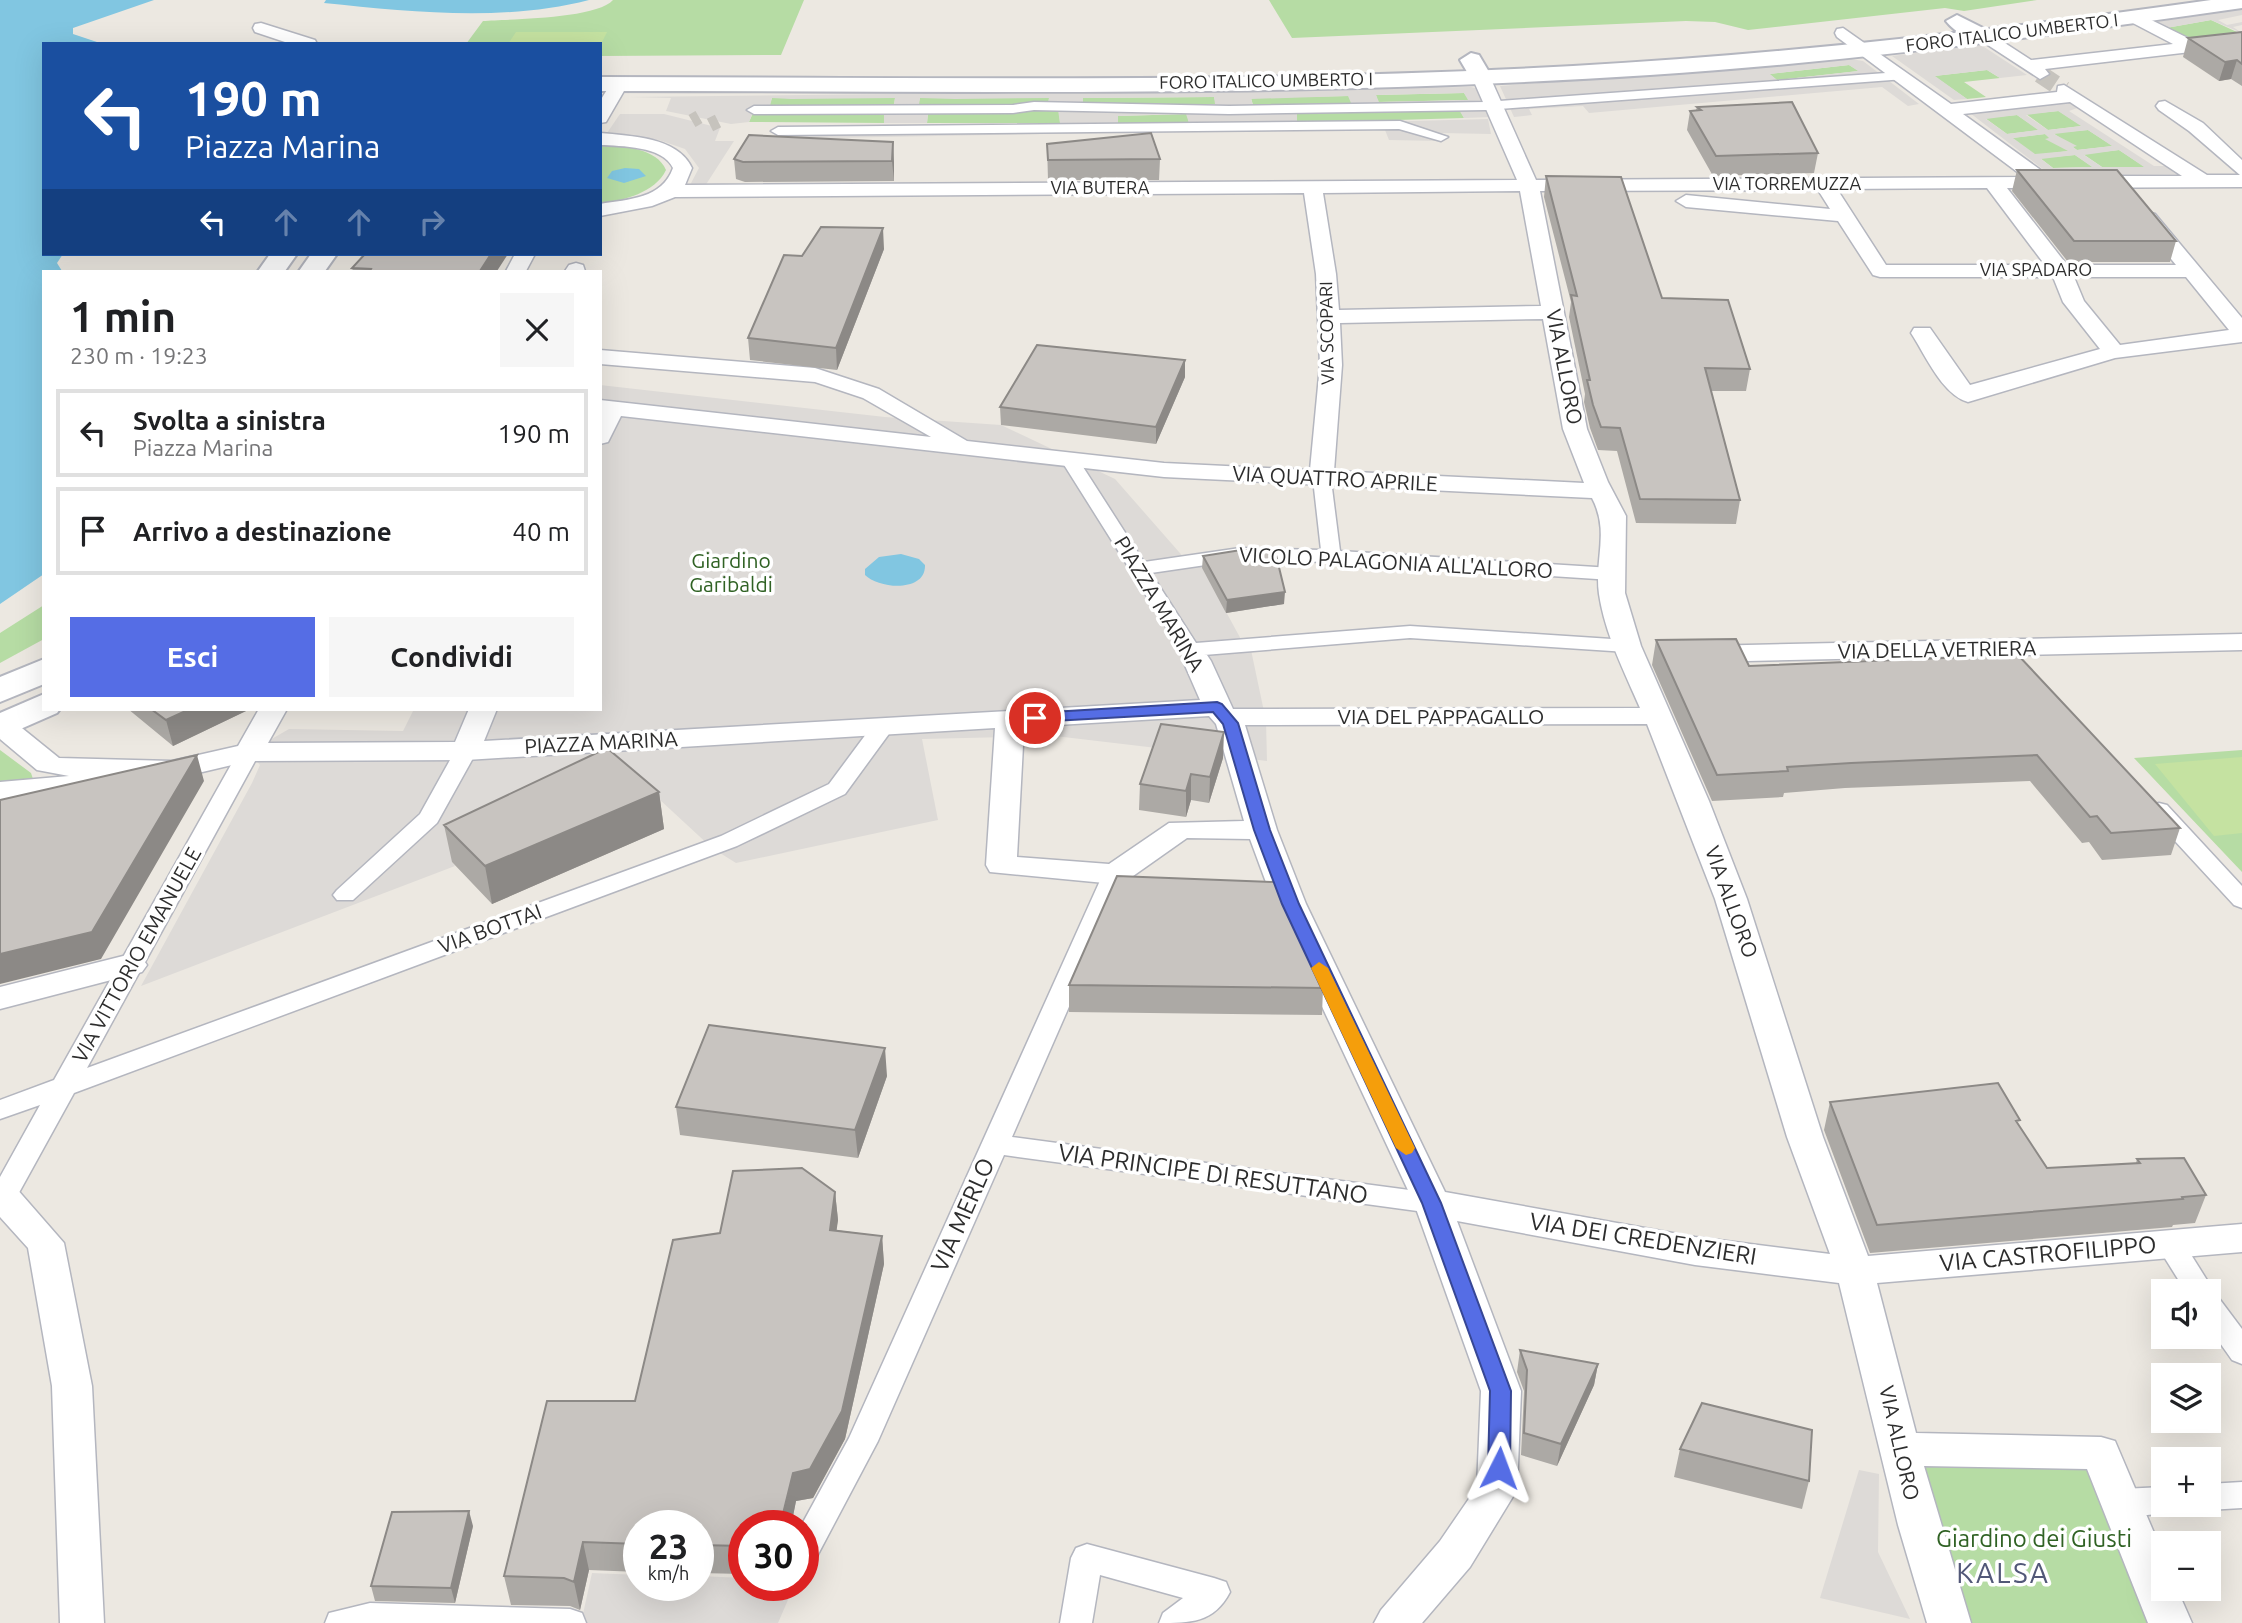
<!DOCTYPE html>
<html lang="it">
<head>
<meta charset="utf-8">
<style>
  body { margin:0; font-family:Ubuntu,sans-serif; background:#f6f6f6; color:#202124; height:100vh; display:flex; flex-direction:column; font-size:26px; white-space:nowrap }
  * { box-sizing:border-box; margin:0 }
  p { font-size:23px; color:#757577 }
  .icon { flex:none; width:38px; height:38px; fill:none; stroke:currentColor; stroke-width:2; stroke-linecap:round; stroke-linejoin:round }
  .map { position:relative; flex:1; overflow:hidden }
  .drawer { position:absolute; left:42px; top:270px; width:560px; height:441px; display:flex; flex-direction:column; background:#fff; border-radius:0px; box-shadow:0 7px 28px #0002 }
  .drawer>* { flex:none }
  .banner { position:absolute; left:42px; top:42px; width:560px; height:214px; border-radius:0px; box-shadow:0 7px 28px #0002; background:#1a4fa0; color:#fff; overflow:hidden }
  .tools { position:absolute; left:2151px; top:1279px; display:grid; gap:14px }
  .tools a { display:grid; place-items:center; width:70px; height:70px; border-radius:0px; background:#fff; box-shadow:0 7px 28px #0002; font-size:35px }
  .speed { position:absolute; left:623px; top:1510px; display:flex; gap:14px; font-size:35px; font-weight:700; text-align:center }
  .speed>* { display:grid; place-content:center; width:91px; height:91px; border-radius:50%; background:#fff; box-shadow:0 7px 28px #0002; line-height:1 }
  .speed small { font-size:18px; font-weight:400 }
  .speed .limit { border:10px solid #d22; background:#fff; color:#111 }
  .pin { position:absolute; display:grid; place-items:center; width:60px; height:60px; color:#fff; margin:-30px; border:4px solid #fff; border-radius:50%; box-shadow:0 2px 7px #0007 }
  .me { position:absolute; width:77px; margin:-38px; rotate:3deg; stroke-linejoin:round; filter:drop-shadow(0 0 5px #0008) }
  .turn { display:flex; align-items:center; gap:24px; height:147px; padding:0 28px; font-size:32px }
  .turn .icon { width:91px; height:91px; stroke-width:2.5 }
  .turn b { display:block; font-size:49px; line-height:60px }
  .lanes { display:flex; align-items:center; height:66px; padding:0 28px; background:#0003; justify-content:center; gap:35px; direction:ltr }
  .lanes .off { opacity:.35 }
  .round { display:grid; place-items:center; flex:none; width:74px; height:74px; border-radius:0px; background:#f6f6f6 }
  .summary { display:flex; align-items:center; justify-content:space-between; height:119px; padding:0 28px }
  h1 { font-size:42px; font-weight:700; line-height:52px }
  .button { display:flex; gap:14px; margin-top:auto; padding:14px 28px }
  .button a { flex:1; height:80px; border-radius:0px; background:#556de5; color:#fff; font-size:28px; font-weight:700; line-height:80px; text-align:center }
  .button a+a { background:#f6f6f6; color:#202124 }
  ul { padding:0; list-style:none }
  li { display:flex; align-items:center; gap:21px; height:88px; margin:0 14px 10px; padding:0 14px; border:4px solid #e0e0e0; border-radius:0px }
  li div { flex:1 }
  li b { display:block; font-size:26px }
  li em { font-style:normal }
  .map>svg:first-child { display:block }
</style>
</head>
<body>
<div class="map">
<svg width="2242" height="1623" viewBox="0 0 2242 1623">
  <rect width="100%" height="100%" fill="#ece8e1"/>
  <path fill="#b6dca4" d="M613,0H804L781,55L600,56V44H466L483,21C510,19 596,19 613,0Z
    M1269,0H2037L1964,11L1945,8L1748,30L1715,22L1686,21L1292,38Z
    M2211,20L2239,33L2186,40L2166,28Z
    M1849,65L1859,71L1777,80L1769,74Z
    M1987,70L2000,78L1964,82L1986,97L1967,99L1934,76Z
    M1464,93L1469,100L1378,102L1376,95Z
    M1349,96L1352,103L1253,105L1251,98Z
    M1214,97L1216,104L1083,105V98Z
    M772,98H895L894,105L769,106Z
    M920,98H1049L1048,105H918Z
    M1059,110L1060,123H927L928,113Z
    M1460,110L1464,118L1297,123L1296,113Z
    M2059,111L2082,126L2048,130L2026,114Z
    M885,114L884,123L749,122L752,115Z
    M1187,114L1189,123H1118V116Z
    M2017,115L2039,130L2007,134L1985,118Z
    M2088,130L2113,146L2077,150L2053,133Z
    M2045,134L2069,151L2035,155L2012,138Z
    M602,145C623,146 657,148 666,170C655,193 624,200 600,204Z
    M2119,150L2145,167H2102L2083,154Z
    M2075,155L2093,167L2053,168L2040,158Z
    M44,605V639L0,663V633Z
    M0,750L31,773L34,782L0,784Z
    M2242,750V872L2134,758Z
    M1917,1453L2098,1455L2160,1623H1972Z"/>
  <path fill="#c5e2a1" d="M516,32H607L600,46L508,44Z
    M2242,757V833L2214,836L2155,764Z"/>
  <path fill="#dddad7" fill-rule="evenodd" d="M2242,9V15L2218,20L2227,25L2242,22V25L2233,27L2242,33L2211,20L2166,28L2155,22Z
    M1981,45L2027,75L2000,78L1987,70L1935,76L1967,99L1954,100L1892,56Z
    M1851,59L1863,61L1919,104L1908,106L1882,87L1589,113L1583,106L1529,109L1532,115L1514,117L1500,86ZM1849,65L1858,71L1777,80L1770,74Z
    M1471,87L1479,89L1491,117L1464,118L1459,110L1297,113V123H1189L1186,114L1118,116V123H1060L1058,110L928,113L927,123H884V114L752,115L749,122L731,124L666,111L671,98L629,97ZM1464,93L1468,100L1379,102L1376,95ZM1348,96L1351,103L1253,105L1251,99ZM1214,97L1215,104H1083V98ZM772,98L791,99L895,98L894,105L770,106ZM920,98L955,99L1049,98L1048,105H919Z
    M2070,102L2080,107L2069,111L2154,166H2169L2181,174L2059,175L2044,170L1970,113ZM2058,111L2081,126L2048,130L2026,115ZM2017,115L2038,130L2007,134L1986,119ZM2088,130L2112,146L2077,150L2073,147L2077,146L2054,134ZM2045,134L2049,138L2045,139L2068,151L2035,154L2013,138ZM2119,150L2144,167H2102L2084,155ZM2075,155L2092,167L2053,168L2041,159Z
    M620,114H664L720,128L715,141H734L705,186L690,185L699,168L685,149L659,140L607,133Z
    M1488,119L1491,134L1441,133V141L1389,140L1385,130L1375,128L774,139L780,127L1298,124Z
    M600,385L885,417L1001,425L1115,479L1186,560L1200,564L1243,643L1251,650L1266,721L1267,761L1055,736L922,739L938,820L736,863L712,848L633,775L452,862L455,866L141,986L252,783L260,765L249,752L289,729L403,731L414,709H600Z
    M1859,1470L1879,1474L1878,1552L1910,1619L1820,1598Z
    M592,1573L639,1575V1586H698V1576L744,1578V1586H794L778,1623H581Z"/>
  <path fill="#81c6e1" d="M0,0H154L73,28V34L103,44H44V254H63L57,263L62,271H44V574L0,604Z
    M326,0H589C504,22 411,12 324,3Z
    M625,168L639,169L646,176L624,183L607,178L612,171Z
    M901,554L919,559L925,565C926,593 879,589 865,575V569L879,557Z"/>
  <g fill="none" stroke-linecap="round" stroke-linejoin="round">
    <path stroke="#c6c3bd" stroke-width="14" stroke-dasharray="14 7" stroke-linecap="butt" d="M692,121L699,117
      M710,125L718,121"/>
    <path stroke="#c6c3bd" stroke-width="18" stroke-dasharray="18 10" stroke-linecap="butt" d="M2040,74L2064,90"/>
    <g stroke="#b4b6bf" stroke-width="3">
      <path id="pedestrian" d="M1900,72L1905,73V79L1486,110L1229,114L1034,110L1013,113L754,114L747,110L754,106L1013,105L1034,102L1229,106L1486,102Z
        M1400,121L1448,137L1441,141L1399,129L778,135L771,131L778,127Z
        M1070,455L1076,456L1144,562L1240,548L1321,550L1314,488L1323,482L1332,488L1340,551L1612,568L1622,574L1612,580L1331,562L1240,560L1151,573L1196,643L1410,626L1627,640L1637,646L1627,652L1410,638L1204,655L1207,661L1204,665H1190L1061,460Z
        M883,720L894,727L845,794L737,846L74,1093L10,1209L0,1212V1177L40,1105L0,1119V1100L54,1080L241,747L249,745L260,752L87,1068L721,836L829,784L875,722Z
        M466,744L477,751L437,823L353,900H337L333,895L337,890L420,814L455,751Z
        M2159,803L2167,805L2242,886V908L2234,905L2151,815L2148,810L2151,805Z
        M1115,867L1123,869L1127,874L1012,1137L1432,1193L1442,1196L1446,1203L1442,1210L1432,1213L1004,1155L878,1441L814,1562L803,1566V1526H801L849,1438L1103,874L1107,869Z
        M2170,1233L2180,1237L2215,1293L2242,1329V1364L2232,1360L2208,1326V1292H2186L2156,1244L2160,1237Z
        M2242,1482V1508L2208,1510L2197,1506L2208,1505V1484Z
        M2163,1487V1505H2176L2174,1509C2155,1516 2130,1518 2111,1511L2106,1502L2111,1493L2122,1489Z
        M1087,1544L1214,1578L1226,1582L1230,1592C1214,1623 1190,1623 1159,1623L1163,1613L1183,1598L1100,1575L1092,1623H1060L1071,1558L1076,1548Z
        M370,1603L570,1609L582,1613L586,1623H325L329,1613Z"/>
    </g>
    <g stroke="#b4b6bf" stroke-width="3">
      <path id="minor" d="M2135,12L2194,41L2242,36V46L2045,69L2049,74L2040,79L1977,38L1979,34H1991L2031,60L2173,44L2129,21L2127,17Z
        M261,23L315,40L317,44H291L255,32L253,28L255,24Z
        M1843,28L1951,104L2057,92L2058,86L2064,85L2207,175H2240L2189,131L2159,110L2156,106L2159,102L2165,101L2203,123L2242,160V187L2007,188L2067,265H2176L2138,218L2148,212L2155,214L2242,318V342L2115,358L1968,402C1942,395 1925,354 1911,333L1914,328H1930L1970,385L2100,349L2063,302L2053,277H1880L1873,275L1838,221L1686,207L1676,201L1686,195L1830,209L1818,190L1540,191L1587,429L1608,482L1626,516L1625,593L1641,646L1709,801L1747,899L1823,1137L1868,1256L2242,1224V1252L1877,1283L1916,1433L2101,1437L2115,1441L2163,1554V1589H2177L2192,1623H2148L2087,1469L1924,1466L1971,1623H1927L1898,1525L1839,1283L1695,1265L1457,1221L1521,1391L1517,1490L1470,1567L1422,1623H1374L1381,1610L1440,1541L1477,1487L1481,1391L1414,1203L1274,904L1250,839L1187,838L1126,881L1115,884L990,872L986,865L995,728L466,760L249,761L160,782L149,778L112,777L116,782L111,788L101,791L0,800V782L69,776L37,770L0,739L2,717L12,720L59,758L172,761L238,746L259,709H287L268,743L455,742L469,709H497L484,741L1200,700L1183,661L1187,655H1207L1211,661L1233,709L1640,708C1624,671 1605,634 1599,594C1594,559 1610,532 1592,498L1164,477L621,416L608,442L600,444V400L931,437L863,398L815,382L600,364V350L815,368L879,389L967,441L1164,463L1310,470L1320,365L1316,274L1304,193L675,197L652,206L600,216V204C629,199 662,199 673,168C663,146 621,146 600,145V133C631,136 678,137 692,168L685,185L1517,180L1472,77L1481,72L1490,77L1536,180L2024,177L1837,37L1835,33L1837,29ZM2070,102L2182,176H2049L1963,114ZM1987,188L2045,265H1886L1837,189ZM1520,191L1541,306L1339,310L1336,274L1323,193ZM2074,277H2186L2229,330L2120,345L2084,301ZM1543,319L1563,429L1584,483L1334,471L1342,365L1340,323ZM1209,716L1216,724L1244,821L1169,823L1109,864L1017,857L1024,727ZM1647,724L1715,899L1787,1137L1830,1254L1695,1237L1445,1192L1306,904L1277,830L1245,725Z
        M619,79L628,84L606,122L600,123V101L613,80Z
        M515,254H535L526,271H506Z
        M576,263L583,265L585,271H565L569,265Z
        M2242,634V650L1703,662L1693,660L1689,654L1693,648L1703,646Z
        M131,954L142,958L147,965L142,972L0,1009V987Z
        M3,1184L16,1188L64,1243L92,1386L104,1623H60L52,1386L28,1248L0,1217V1185Z"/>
    </g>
    <g stroke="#b4b6bf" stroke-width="4">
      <path id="tertiary" d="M1957,15L1993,33L1996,38L1993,43C1978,46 1955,33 1946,21Z
        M1471,53L1479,55L1492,77L1489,82L1481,84L1473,82L1460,60Z"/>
    </g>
    <g stroke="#b4b6bf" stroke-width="4">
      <path id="secondary" d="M2211,0H2242V8C2046,36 1849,62 1650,75C1301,98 950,91 600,91V77C924,77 1250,84 1573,66C1787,54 1999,30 2211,0Z
        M270,254H297L285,271H258Z
        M311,254H337L325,271H299Z
        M44,659V684L0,702V677Z
        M44,694V709H60L57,713L0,738V713Z"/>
    </g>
    <use href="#pedestrian" fill="#fff" fill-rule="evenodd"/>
    <use href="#minor" fill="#fff" fill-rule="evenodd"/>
    <use href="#tertiary" fill="#fff" fill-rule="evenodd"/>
    <use href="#secondary" fill="#fff" fill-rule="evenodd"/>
  </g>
  <path fill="#aca9a5" d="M2242,32V86L2231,79L2219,81L2183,57L2188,38Z
    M1697,107L1818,153L1814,173L1713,176L1687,130L1690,111L1696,110Z
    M893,142L894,181L745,182L736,179L734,159Z
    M1047,144L1160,159L1159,180H1048Z
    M2017,170L2176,241L2170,262H2068L2012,191Z
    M1546,176L1662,298L1750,369L1746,391H1711L1740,500L1736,524L1636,523L1617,451L1598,450L1590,428L1584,402L1585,394L1569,317L1571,302L1544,197Z
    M884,249L837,370L750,360L748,338L802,256Z
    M352,268L497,271H353Z
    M1185,360V377L1156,444L1001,425L1000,407Z
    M1203,556L1284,604L1226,613L1202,568Z
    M1656,640L1749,666L2018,655L2180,828L2171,855L2102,860L2089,842L2082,843L2030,781L1845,788L1784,793L1783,797L1712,801L1652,665Z
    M128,709H247L246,711L173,746Z
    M1223,758L1209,803L1191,800L1186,817L1139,810L1140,784Z
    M659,792L664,829L492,904L452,862L444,825Z
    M1069,985L1323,988L1322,1015L1069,1012Z
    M887,1076L858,1158L680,1135L676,1107Z
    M1830,1102L2018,1124L2047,1168L2136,1163L2137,1159L2206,1195L2195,1223L2173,1225L2172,1227L1870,1253L1824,1130Z
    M835,1192L838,1220L836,1230L882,1236L884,1264L845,1439L813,1498L796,1501L791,1526H744V1574L698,1573V1526H639V1572L589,1570L580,1610L570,1606L511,1605L504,1576L635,1401L720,1233Z
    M1520,1350L1598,1364L1594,1385L1557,1466L1521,1455L1524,1391L1517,1372Z
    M1680,1449L1809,1481L1802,1509L1674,1477Z
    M473,1526L455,1603L375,1601L371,1586Z"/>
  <path fill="#8c8986" d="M2237,60L2231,79L2219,81L2225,62Z
    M893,142L894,162V181L892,161Z
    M883,228L884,249L837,370L836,348Z
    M491,254H508L497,271H480Z
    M1185,360V377L1156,444V427Z
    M1285,592L1284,604L1226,613L1227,600Z
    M190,709H247L246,711L173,746L166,720Z
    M1224,732L1223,758L1209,803L1210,777Z
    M197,755L204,781L101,959L0,984V954Z
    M1191,774V800L1186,817V791Z
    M659,792L664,829L492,904L485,866Z
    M885,1048L887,1076L858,1158L855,1130Z
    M835,1192L838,1220L833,1257L830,1230Z
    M882,1236L884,1264L845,1439L813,1498L796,1501L791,1526H780L793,1473Z
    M1598,1364L1594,1385L1557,1466L1561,1444Z
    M469,1511L473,1526L455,1603L451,1588Z
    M583,1542L589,1570L580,1610L574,1582Z"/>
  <path fill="#c8c4c0" stroke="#8c8986" stroke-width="2" d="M2242,32V64L2237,60L2225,62L2188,38Z
    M1792,102L1818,153L1716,156L1690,111L1701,110L1697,107Z
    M1151,133L1160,159L1048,160L1047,144Z
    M749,135L893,142L892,161L743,162L734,159Z
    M2017,170H2117L2176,241H2074Z
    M1546,176L1621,177L1662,298L1728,300L1750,369L1705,368L1740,500L1640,499L1620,428L1601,427L1593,405L1587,380H1590L1571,295L1577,296Z
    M821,227L883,228L836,348L748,338L784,255L802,256Z
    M365,254H491L480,271H370L371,269L352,268Z
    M1037,345L1185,360L1156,427L1000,407Z
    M1241,550L1275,551L1285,592L1227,600L1203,556Z
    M1736,639L1749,666L2018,655L2180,828L2111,833L2097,816L2090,817L2037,755L1851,763L1787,767L1788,771L1717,775L1656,640Z
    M151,709H190L166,720Z
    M1161,724L1224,732L1210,777L1191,774L1186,791L1140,784Z
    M607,748L659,792L485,866L444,825Z
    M197,755L92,932L0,954V800Z
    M1117,876L1275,882L1323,988L1069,985Z
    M709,1025L885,1048L855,1130L676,1107Z
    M1998,1083L2020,1120L2016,1121L2047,1168L2140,1163L2137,1159L2184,1158L2206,1195L2182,1197L2183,1199L1877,1225L1830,1102Z
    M802,1168L835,1192L830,1230L882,1236L842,1411L810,1469L793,1473L780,1526H744V1546L698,1545V1526H639V1544L583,1542L574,1582L564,1578L504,1576L547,1401H635L673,1240L720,1233L733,1171Z
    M1520,1350L1598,1364L1561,1444L1524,1433L1527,1370Z
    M1702,1403L1812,1430L1809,1481L1680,1449Z
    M469,1511L451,1588L371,1586L392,1512Z"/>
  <path fill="#556de5" stroke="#374795" stroke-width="2" d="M1217,702L1222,704L1238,723L1270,830L1299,904L1441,1203L1511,1391L1510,1468L1507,1475L1499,1477L1491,1475L1488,1468L1490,1391L1422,1203L1282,904L1254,830L1223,724L1213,712L1035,722L1028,718L1035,713Z"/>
  <path fill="#f59e0b" d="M1319,962L1328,968L1415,1148L1412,1153L1406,1155L1396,1148L1311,968Z"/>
  <g text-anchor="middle" stroke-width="7" stroke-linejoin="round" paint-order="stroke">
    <g font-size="18" fill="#2d2d2d" stroke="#fff">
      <text transform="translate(2012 33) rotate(-7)" y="6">FORO ITALICO UMBERTO I</text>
      <text transform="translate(1266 81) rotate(-1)" y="6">FORO ITALICO UMBERTO I</text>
      <text x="1787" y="190">VIA TORREMUZZA</text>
      <text x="1100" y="194">VIA BUTERA</text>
      <text x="2036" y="276">VIA SPADARO</text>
      <text transform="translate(1327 333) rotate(-91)" y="6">VIA SCOPARI</text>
    </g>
    <g font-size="21" fill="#2d2d2d" stroke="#fff">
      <text transform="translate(1564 367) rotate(79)" y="7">VIA ALLORO</text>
      <text transform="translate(1335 479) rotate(3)" y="7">VIA QUATTRO APRILE</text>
      <text transform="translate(1396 563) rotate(3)" y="7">VICOLO PALAGONIA ALL'ALLORO</text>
      <text transform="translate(1159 604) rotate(59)" y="7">PIAZZA MARINA</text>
      <text transform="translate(1937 650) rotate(-1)" y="7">VIA DELLA VETRIERA</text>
      <text x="1441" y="724">VIA DEL PAPPAGALLO</text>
      <text transform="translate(601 743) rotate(-3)" y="7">PIAZZA MARINA</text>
      <text transform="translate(1731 902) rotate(70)" y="7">VIA ALLORO</text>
      <text transform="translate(490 929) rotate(-20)" y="7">VIA BOTTAI</text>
      <text transform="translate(137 955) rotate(-61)" y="7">VIA VITTORIO EMANUELE</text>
      <text transform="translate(1899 1443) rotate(77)" y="7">VIA ALLORO</text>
    </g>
    <g font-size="21" fill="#306224" stroke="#fff">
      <text x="731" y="568">Giardino<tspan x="731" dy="24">Garibaldi</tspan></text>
    </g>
    <g font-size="24" fill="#2d2d2d" stroke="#fff">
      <text transform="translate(1213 1174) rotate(8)" y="8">VIA PRINCIPE DI RESUTTANO</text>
      <text transform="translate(963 1215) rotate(-66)" y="8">VIA MERLO</text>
      <text transform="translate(1643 1239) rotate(9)" y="8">VIA DEI CREDENZIERI</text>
      <text transform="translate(2048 1254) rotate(-5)" y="8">VIA CASTROFILIPPO</text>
    </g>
    <g font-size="24" fill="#306224" stroke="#fff">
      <text x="2034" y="1547">Giardino dei Giusti</text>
    </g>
    <g font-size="28" letter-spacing="2" fill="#525878" stroke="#fff">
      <text x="2003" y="1583">KALSA</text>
    </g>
  </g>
</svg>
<div class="tools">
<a><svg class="icon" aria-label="sound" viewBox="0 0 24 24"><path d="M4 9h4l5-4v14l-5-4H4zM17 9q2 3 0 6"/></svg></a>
<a><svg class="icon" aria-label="layers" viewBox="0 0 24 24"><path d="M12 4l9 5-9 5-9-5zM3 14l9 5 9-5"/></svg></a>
<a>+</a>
<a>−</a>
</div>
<div class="speed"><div>23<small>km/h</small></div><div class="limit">30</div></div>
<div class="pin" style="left:1035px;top:718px;background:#d93025"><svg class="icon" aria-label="arrive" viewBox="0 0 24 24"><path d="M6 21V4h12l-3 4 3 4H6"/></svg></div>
<svg class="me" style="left:1499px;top:1468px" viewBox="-20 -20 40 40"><path d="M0-17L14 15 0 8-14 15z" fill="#556de5" stroke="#fff" stroke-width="4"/></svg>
<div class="banner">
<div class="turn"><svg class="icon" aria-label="left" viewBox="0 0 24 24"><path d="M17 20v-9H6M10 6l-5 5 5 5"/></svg><div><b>190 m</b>Piazza Marina</div></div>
<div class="lanes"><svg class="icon" aria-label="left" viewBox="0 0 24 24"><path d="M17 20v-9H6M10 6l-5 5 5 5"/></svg><svg class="icon off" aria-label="ahead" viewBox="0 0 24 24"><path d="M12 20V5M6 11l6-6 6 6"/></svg><svg class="icon off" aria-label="ahead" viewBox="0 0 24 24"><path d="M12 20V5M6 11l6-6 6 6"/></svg><svg class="icon off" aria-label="right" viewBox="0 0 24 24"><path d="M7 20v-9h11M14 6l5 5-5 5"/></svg></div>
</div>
<section class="drawer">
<div class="summary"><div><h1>1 min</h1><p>230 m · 19:23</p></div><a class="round"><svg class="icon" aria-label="close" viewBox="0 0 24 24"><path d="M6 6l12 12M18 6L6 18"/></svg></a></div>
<ul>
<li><svg class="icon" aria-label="left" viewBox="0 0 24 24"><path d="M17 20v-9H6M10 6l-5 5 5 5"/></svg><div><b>Svolta a sinistra</b><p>Piazza Marina</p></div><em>190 m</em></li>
<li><svg class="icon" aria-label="arrive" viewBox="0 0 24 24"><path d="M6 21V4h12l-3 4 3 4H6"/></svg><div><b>Arrivo a destinazione</b></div><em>40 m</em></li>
</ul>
<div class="button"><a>Esci</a><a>Condividi</a></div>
</section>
</div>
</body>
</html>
